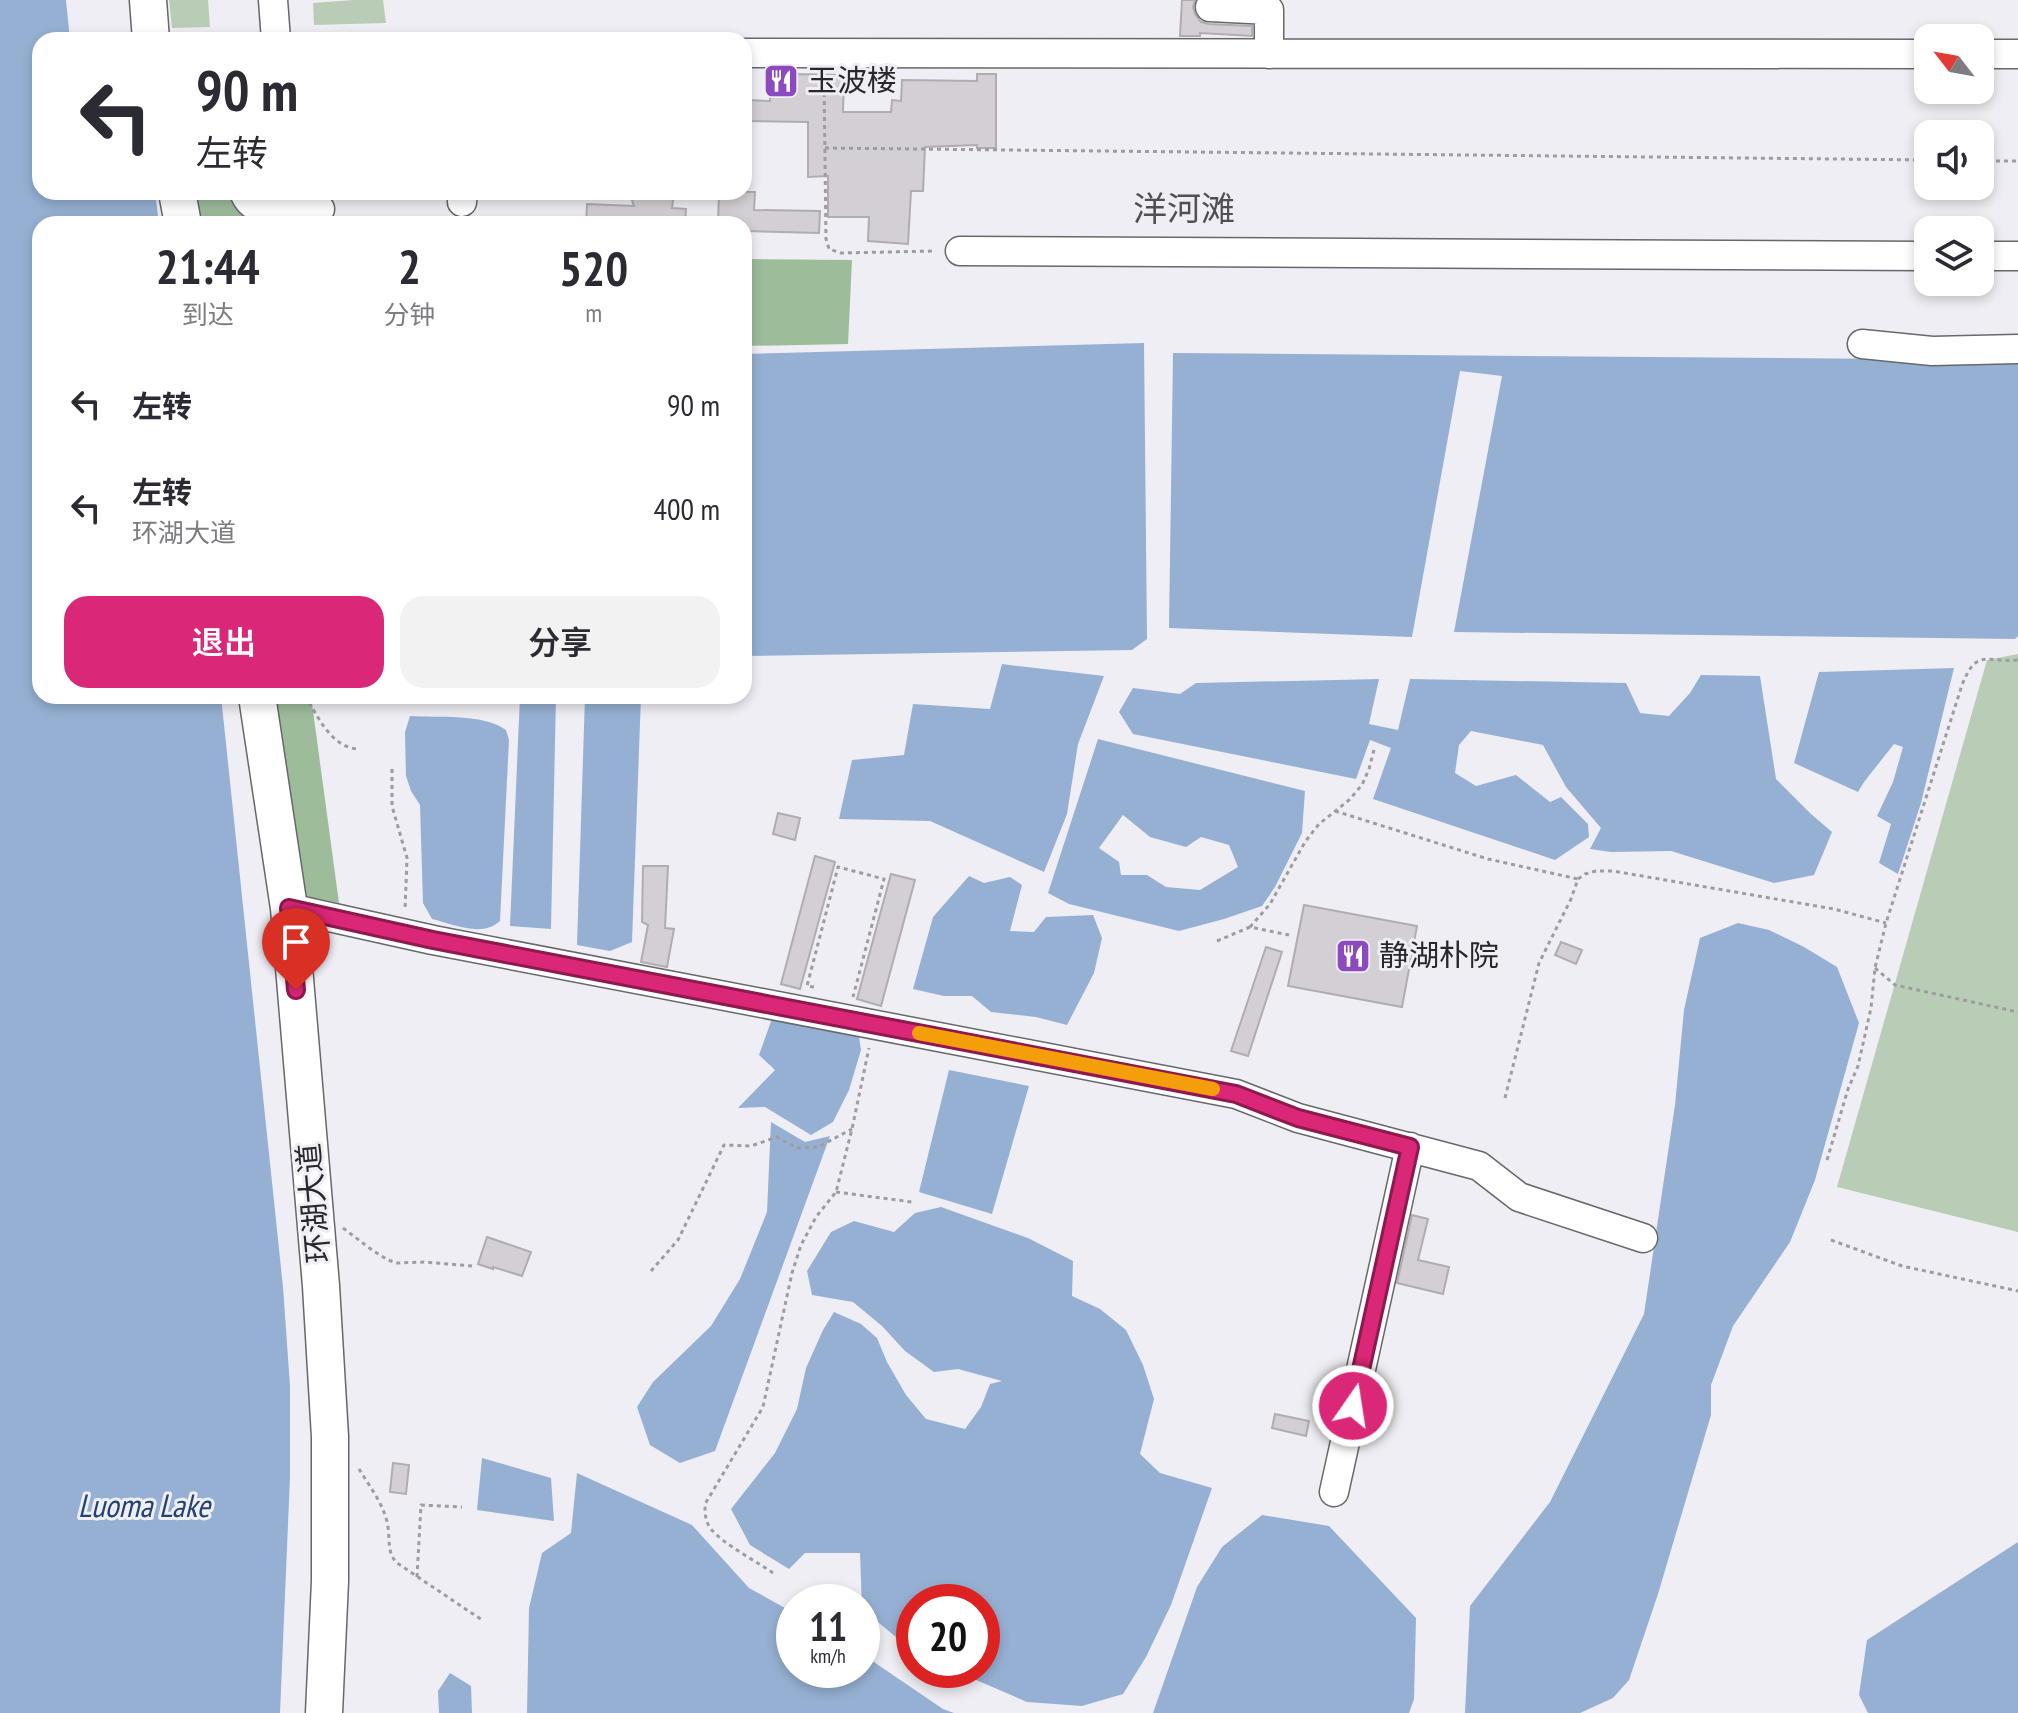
<!DOCTYPE html>
<html lang="zh">
<head>
<meta charset="utf-8">
<style>
  body { margin:0; font-family:"PT Sans Narrow","Noto Sans SC",sans-serif; background:#f2f2f3; color:#2b2b33; height:100vh; display:flex; flex-direction:column; font-size:30px; white-space:nowrap }
  * { box-sizing:border-box; margin:0 }
  p { font-size:26px; color:#7c7c81 }
  .icon { flex:none; width:44px; height:44px; fill:none; stroke:currentColor; stroke-width:2; stroke-linecap:round; stroke-linejoin:round }
  .map { position:relative; flex:1; overflow:hidden }
  .sheet { position:absolute; left:32px; top:216px; width:720px; height:488px; display:flex; flex-direction:column; background:#fff; border-radius:24px; box-shadow:0 4px 12px #0003 }
  .sheet>* { flex:none }
  .hud { position:absolute; left:32px; top:32px; width:720px; height:168px; border-radius:24px; box-shadow:0 4px 12px #0003; background:#fff; color:#2b2b33; overflow:hidden }
  .needle { width:52px; rotate:301deg }
  .controls { position:absolute; left:1914px; top:24px; display:grid; gap:16px }
  .controls a { display:grid; place-items:center; width:80px; height:80px; border-radius:16px; background:#fff; box-shadow:0 4px 12px #0003; font-size:40px }
  .speed { position:absolute; left:776px; top:1584px; display:flex; gap:16px; font-size:40px; font-weight:700; text-align:center }
  .speed>* { display:grid; place-content:center; width:104px; height:104px; border-radius:50%; background:#fff; box-shadow:0 4px 12px #0003; line-height:1 }
  .speed small { font-size:20px; font-weight:400 }
  .speed .limit { border:12px solid #d22; background:#fff; color:#111 }
  .pin { position:absolute; display:grid; place-items:center; width:68px; height:68px; color:#fff; margin:-82px -34px; border-radius:50% 50% 50% 0; rotate:-45deg; box-shadow:0 0 8px #0007 }
  .pin .icon { rotate:45deg }
  .me { position:absolute; width:88px; margin:-44px; rotate:13deg; stroke-linejoin:round; filter:drop-shadow(0 0 6px #0008) }
  .turn { display:flex; align-items:center; gap:28px; height:168px; padding:0 32px; font-size:36px }
  .turn .icon { width:104px; height:104px; stroke-width:2.5 }
  .turn b { display:block; font-size:56px; line-height:68px }
  .eta { display:flex; justify-content:space-evenly; align-items:center; height:136px; text-align:center }
  .eta b { font-size:48px; font-weight:600; line-height:56px }
  .primary-button { display:flex; gap:16px; margin-top:auto; padding:16px 32px }
  .primary-button a { flex:1; height:92px; border-radius:24px; background:#db2777; color:#fff; font-size:32px; font-weight:600; line-height:92px; text-align:center }
  .primary-button a+a { background:#f2f2f3; color:#2b2b33 }
  ul { padding:0; list-style:none }
  li { display:flex; align-items:center; gap:24px; height:104px; padding:0 32px }
  li div { flex:1 }
  li b { display:block; font-size:30px }
  li em { font-style:normal }
  .map>svg:first-child { display:block }
</style>
</head>
<body>
<div class="map">
<svg width="2018" height="1713" viewBox="0 0 2018 1713">
  <rect width="100%" height="100%" fill="#eeeef4"/>
  <path fill="#b9cdb6" d="M169,0H208L210,27L172,28Z
    M354,0H383L386,23L314,25L313,3Z
    M2018,654V1232L1837,1187L1987,660Z"/>
  <path fill="#9dbc9a" d="M190,192H240L244,224H196Z
    M744,259L852,260L848,344L744,346Z
    M268,696H311L339,903L296,894Z"/>
  <path fill="#96b0d3" fill-rule="evenodd" d="M0,0H66L70,40H40V192H155L159,224H40V696H221L283,1287L290,1386V1477L280,1713H0Z
    M1144,343L1147,639L1132,650L744,656V354Z
    M1173,353L2018,360V636L2015,639L1454,632L1502,376L1460,371L1412,637L1169,628Z
    M1002,664L1104,676L1078,744L1067,814L1044,872L930,821L839,819L852,760L904,755L913,704L990,709Z
    M1954,668L1921,803L1898,874L1879,863L1891,824L1877,816L1893,782L1903,747L1894,744L1864,782L1858,792L1794,763L1819,672Z
    M1701,675L1760,676L1776,779L1811,814L1832,832L1814,875L1774,883L1671,851L1611,852L1590,849L1601,828L1566,787L1543,745L1471,731L1459,745L1455,773L1476,786L1516,775L1550,802L1561,797L1588,824L1589,837L1555,860L1373,799L1391,748L1370,740L1356,779L1133,734L1119,712L1133,688L1180,694L1196,683L1379,679L1369,724L1398,730L1410,679L1626,683L1640,713L1669,716L1690,693Z
    M520,696H556L551,929L510,926Z
    M585,696H641L632,942L610,951L577,945Z
    M410,716C439,718 482,713 506,730L509,740L500,921C482,938 453,924 432,919L423,903L420,805L411,791L406,776L405,732Z
    M1098,739L1305,791L1302,833L1275,887L1262,906L1224,919L1179,931L1069,904L1048,893ZM1123,815L1150,837L1186,847L1201,837L1229,845L1238,867L1200,890L1166,887L1147,875H1121L1119,862L1099,848Z
    M969,876L984,883L1010,877L1022,885L1010,931L1034,932L1046,917L1093,915L1102,938L1094,973L1067,1025L1036,1017L991,1012L972,996H944L913,989L933,917Z
    M1738,923L1769,930L1804,947L1837,967L1859,1023L1815,1180L1790,1242L1733,1326L1711,1385V1415L1658,1594L1629,1680L1613,1698L1580,1713H1465L1470,1606L1550,1502L1644,1314L1675,1105L1684,1010L1700,938Z
    M774,1013L859,1037L861,1050L849,1090L833,1122L811,1135L765,1107L738,1108L775,1070L759,1055Z
    M949,1070L1029,1086L992,1214L919,1192Z
    M771,1122L805,1142L830,1136L715,1451L680,1463L650,1445L637,1407L653,1382L711,1326L740,1279L767,1212Z
    M941,1207L1028,1238L1073,1261L1072,1296L1100,1309L1126,1330L1143,1365L1154,1399L1140,1454L1160,1473L1212,1488L1171,1605L1146,1657L1123,1694L1082,1706L1027,1702L960,1673L954,1670H982V1602H914V1647L896,1637L862,1609L860,1553H805L789,1569L750,1545L731,1509L775,1453L797,1409L806,1368L823,1330L834,1312L861,1324L877,1338L887,1362L906,1395L926,1419L965,1429L981,1407L990,1384L1002,1381L958,1369L934,1372L905,1351L882,1326L853,1302L812,1295L807,1271L831,1232L854,1221L894,1232L915,1213Z
    M482,1458L551,1478L554,1521L477,1510Z
    M577,1473L692,1525L749,1588L794,1613V1670H862V1654L943,1709L954,1713H527L529,1608L542,1553L571,1533Z
    M1262,1515L1329,1526L1416,1618L1414,1699L1409,1713H1153L1197,1587L1222,1547Z
    M2018,1542V1713H1868L1859,1695L1867,1640Z
    M450,1673L471,1686L472,1713H439L438,1691Z"/>
  <path fill="#d4cfd4" stroke="#b1acb1" stroke-width="2" d="M1182,0H1195L1193,7L1195,14L1201,22L1209,24L1252,26V36L1200,33V36H1180Z
    M792,74L844,75L843,112H891L892,100L901,101L902,80L977,81V74H996V148H977V145L925,147L923,191H911L908,244L868,241L869,217H828V176L808,177V122L744,121V100L770,101L771,75L792,76Z
    M629,192H674L672,208L686,209L685,224H586L587,204L634,206Z
    M719,192H755L754,210L820,211L819,233L744,231V224H718Z
    M778,813L800,818L795,840L773,834Z
    M815,856L835,862L800,989L781,984Z
    M643,866H668L665,928L674,929L667,967L641,962L648,925L642,922Z
    M891,874L915,880L881,1006L857,999Z
    M1304,905L1417,926L1402,1007L1288,986Z
    M1561,942L1582,950L1576,964L1555,955Z
    M1266,947L1282,952L1248,1056L1231,1051Z
    M1412,1215L1428,1219L1418,1260L1449,1267L1443,1294L1397,1283Z
    M487,1237L531,1252L522,1276L493,1267V1269L478,1264Z
    M1275,1414L1309,1421L1306,1436L1272,1428Z
    M393,1463L409,1465L406,1494L390,1492Z"/>
  <g fill="none" stroke-linecap="round" stroke-linejoin="round">
    <g stroke="#67676c" stroke-width="31">
      <path id="minor" d="M273,0L276,40
        M1210,7L1269,10V54
        M744,53L1928,54
        M1980,54H2018
        M244,192C254,220 296,210 320,209
        M462,202L463,192
        M960,251L1928,256
        M1980,256H2018
        M1862,344L1932,351L2018,349
        M289,908L433,940L1236,1094L1298,1118L1479,1166L1519,1197L1643,1238
        M1334,1492L1410,1147"/>
    </g>
    <g stroke="#67676c" stroke-width="39">
      <path id="major" d="M148,0L151,40
        M177,192L183,224
        M257,696L289,908L321,1286L330,1437V1581L324,1713"/>
    </g>
    <path stroke="#9c9ca1" stroke-width="3" stroke-dasharray="4 4" stroke-linecap="butt" d="M824,77L826,239L829,249L841,253L936,251
      M825,148L1928,160
      M1980,161H2018
      M305,696C318,716 330,746 357,749
      M392,769V806L407,858L405,910
      M1335,811L1488,859L1578,879
      M1250,927L1270,904L1305,842L1319,824L1349,800L1362,785L1369,769L1374,750
      M1217,941L1250,927L1289,935
      M1875,968L1895,985L2018,1012
      M814,987L807,986L838,867L884,879L853,997
      M1505,1098L1539,963L1571,899L1578,879L1585,874L1596,871H1613L1834,909L1886,923
      M1827,1160L1848,1089L1858,1066L1871,1008L1875,968L1886,923L1962,685C1977,647 1987,663 2018,660
      M836,1192L912,1202
      M343,1228L372,1250L388,1260L397,1263L424,1262L472,1266
      M1831,1240L1902,1266L2018,1291
      M651,1271L678,1240L724,1145L751,1146L777,1137L797,1148L818,1147L852,1129
      M359,1469C370,1487 385,1506 388,1527C390,1541 387,1553 397,1563L482,1620
      M773,1573C756,1561 723,1544 711,1529C705,1521 705,1514 705,1504L763,1407L792,1273L801,1245L816,1217L836,1192L852,1129L869,1048
      M417,1577L421,1505L462,1507"/>
    <use href="#minor" stroke="#fff" stroke-width="28"/>
    <use href="#major" stroke="#fff" stroke-width="36"/>
  </g>
  <g fill="none" stroke-linecap="round" stroke-linejoin="round">
    <g stroke="#8e194d" stroke-width="20">
      <path id="route" d="M296,990L289,908L433,940L1236,1094L1298,1118L1410,1147L1353,1406"/>
    </g>
    <use href="#route" stroke="#db2777" stroke-width="14"/>
    <path stroke="#f59e0b" stroke-width="14" d="M919,1033L1213,1089"/>
  </g>
  <defs>
    <g id="restaurant-square" transform="scale(1.8)"><rect x="-9" y="-9" width="18" height="18" rx="4" fill="#8c4abf" stroke="#eeeef4"/><path d="M-5-6h1v4h1v-4h1v4h1v-4h1v5L-1.5 .5V6h-2V.5L-5-1ZM5-6V6H3V1.5H1.5Q1.5-4 5-6Z" fill="#fff"/></g>
  </defs>
  <g fill-rule="evenodd">
    <use href="#restaurant-square" x="781" y="81"/>
    <use href="#restaurant-square" x="1353" y="956"/>
  </g>
  <g text-anchor="middle" stroke-width="6" stroke-linejoin="round" paint-order="stroke">
    <g font-size="30" fill="#28282b" stroke="#eeeef4" text-anchor="start">
      <text x="807" y="91">玉波楼</text>
      <text x="1379" y="966">静湖朴院</text>
    </g>
    <g font-size="30" fill="#28282b" stroke="#eeeef4">
      <text transform="translate(314 1203) rotate(-95)" y="10">环湖大道</text>
    </g>
    <g font-size="32" font-style="italic" fill="#224371" stroke="#eeeef4">
      <text x="144" y="1517">Luoma Lake</text>
    </g>
    <g font-size="34" fill="#4f4f54" stroke="#eeeef4">
      <text x="1184" y="221">洋河滩</text>
    </g>
  </g>
</svg>
<div class="controls">
<a><svg class="needle" viewBox="-14 -14 28 28"><path d="M0-13l5 13h-10z" fill="#e53935"/><path d="M0 13l5-13h-10z" fill="#7c7c81"/></svg></a>
<a><svg class="icon" aria-label="sound" viewBox="0 0 24 24"><path d="M4 9h4l5-4v14l-5-4H4zM17 9q2 3 0 6"/></svg></a>
<a><svg class="icon" aria-label="layers" viewBox="0 0 24 24"><path d="M12 4l9 5-9 5-9-5zM3 14l9 5 9-5"/></svg></a>
</div>
<div class="speed"><div>11<small>km/h</small></div><div class="limit">20</div></div>
<div class="pin" style="left:296px;top:990px;background:#d93025"><svg class="icon" aria-label="arrive" viewBox="0 0 24 24"><path d="M6 21V4h12l-3 4 3 4H6"/></svg></div>
<svg class="me" style="left:1353px;top:1406px" viewBox="-20 -20 40 40"><circle r="17" fill="#db2777" stroke="#fff" stroke-width="3"/><path d="M0-11L8 9 0 5-8 9z" fill="#fff"/></svg>
<div class="hud">
<div class="turn"><svg class="icon" aria-label="left" viewBox="0 0 24 24"><path d="M17 20v-9H6M10 6l-5 5 5 5"/></svg><div><b>90 m</b>左转</div></div>
</div>
<section class="sheet">
<div class="eta">
<div><b>21:44</b><p>到达</p></div>
<div><b>2</b><p>分钟</p></div>
<div><b>520</b><p>m</p></div>
</div>
<ul>
<li><svg class="icon" aria-label="left" viewBox="0 0 24 24"><path d="M17 20v-9H6M10 6l-5 5 5 5"/></svg><div><b>左转</b></div><em>90 m</em></li>
<li><svg class="icon" aria-label="left" viewBox="0 0 24 24"><path d="M17 20v-9H6M10 6l-5 5 5 5"/></svg><div><b>左转</b><p>环湖大道</p></div><em>400 m</em></li>
</ul>
<div class="primary-button"><a>退出</a><a>分享</a></div>
</section>
</div>
</body>
</html>
